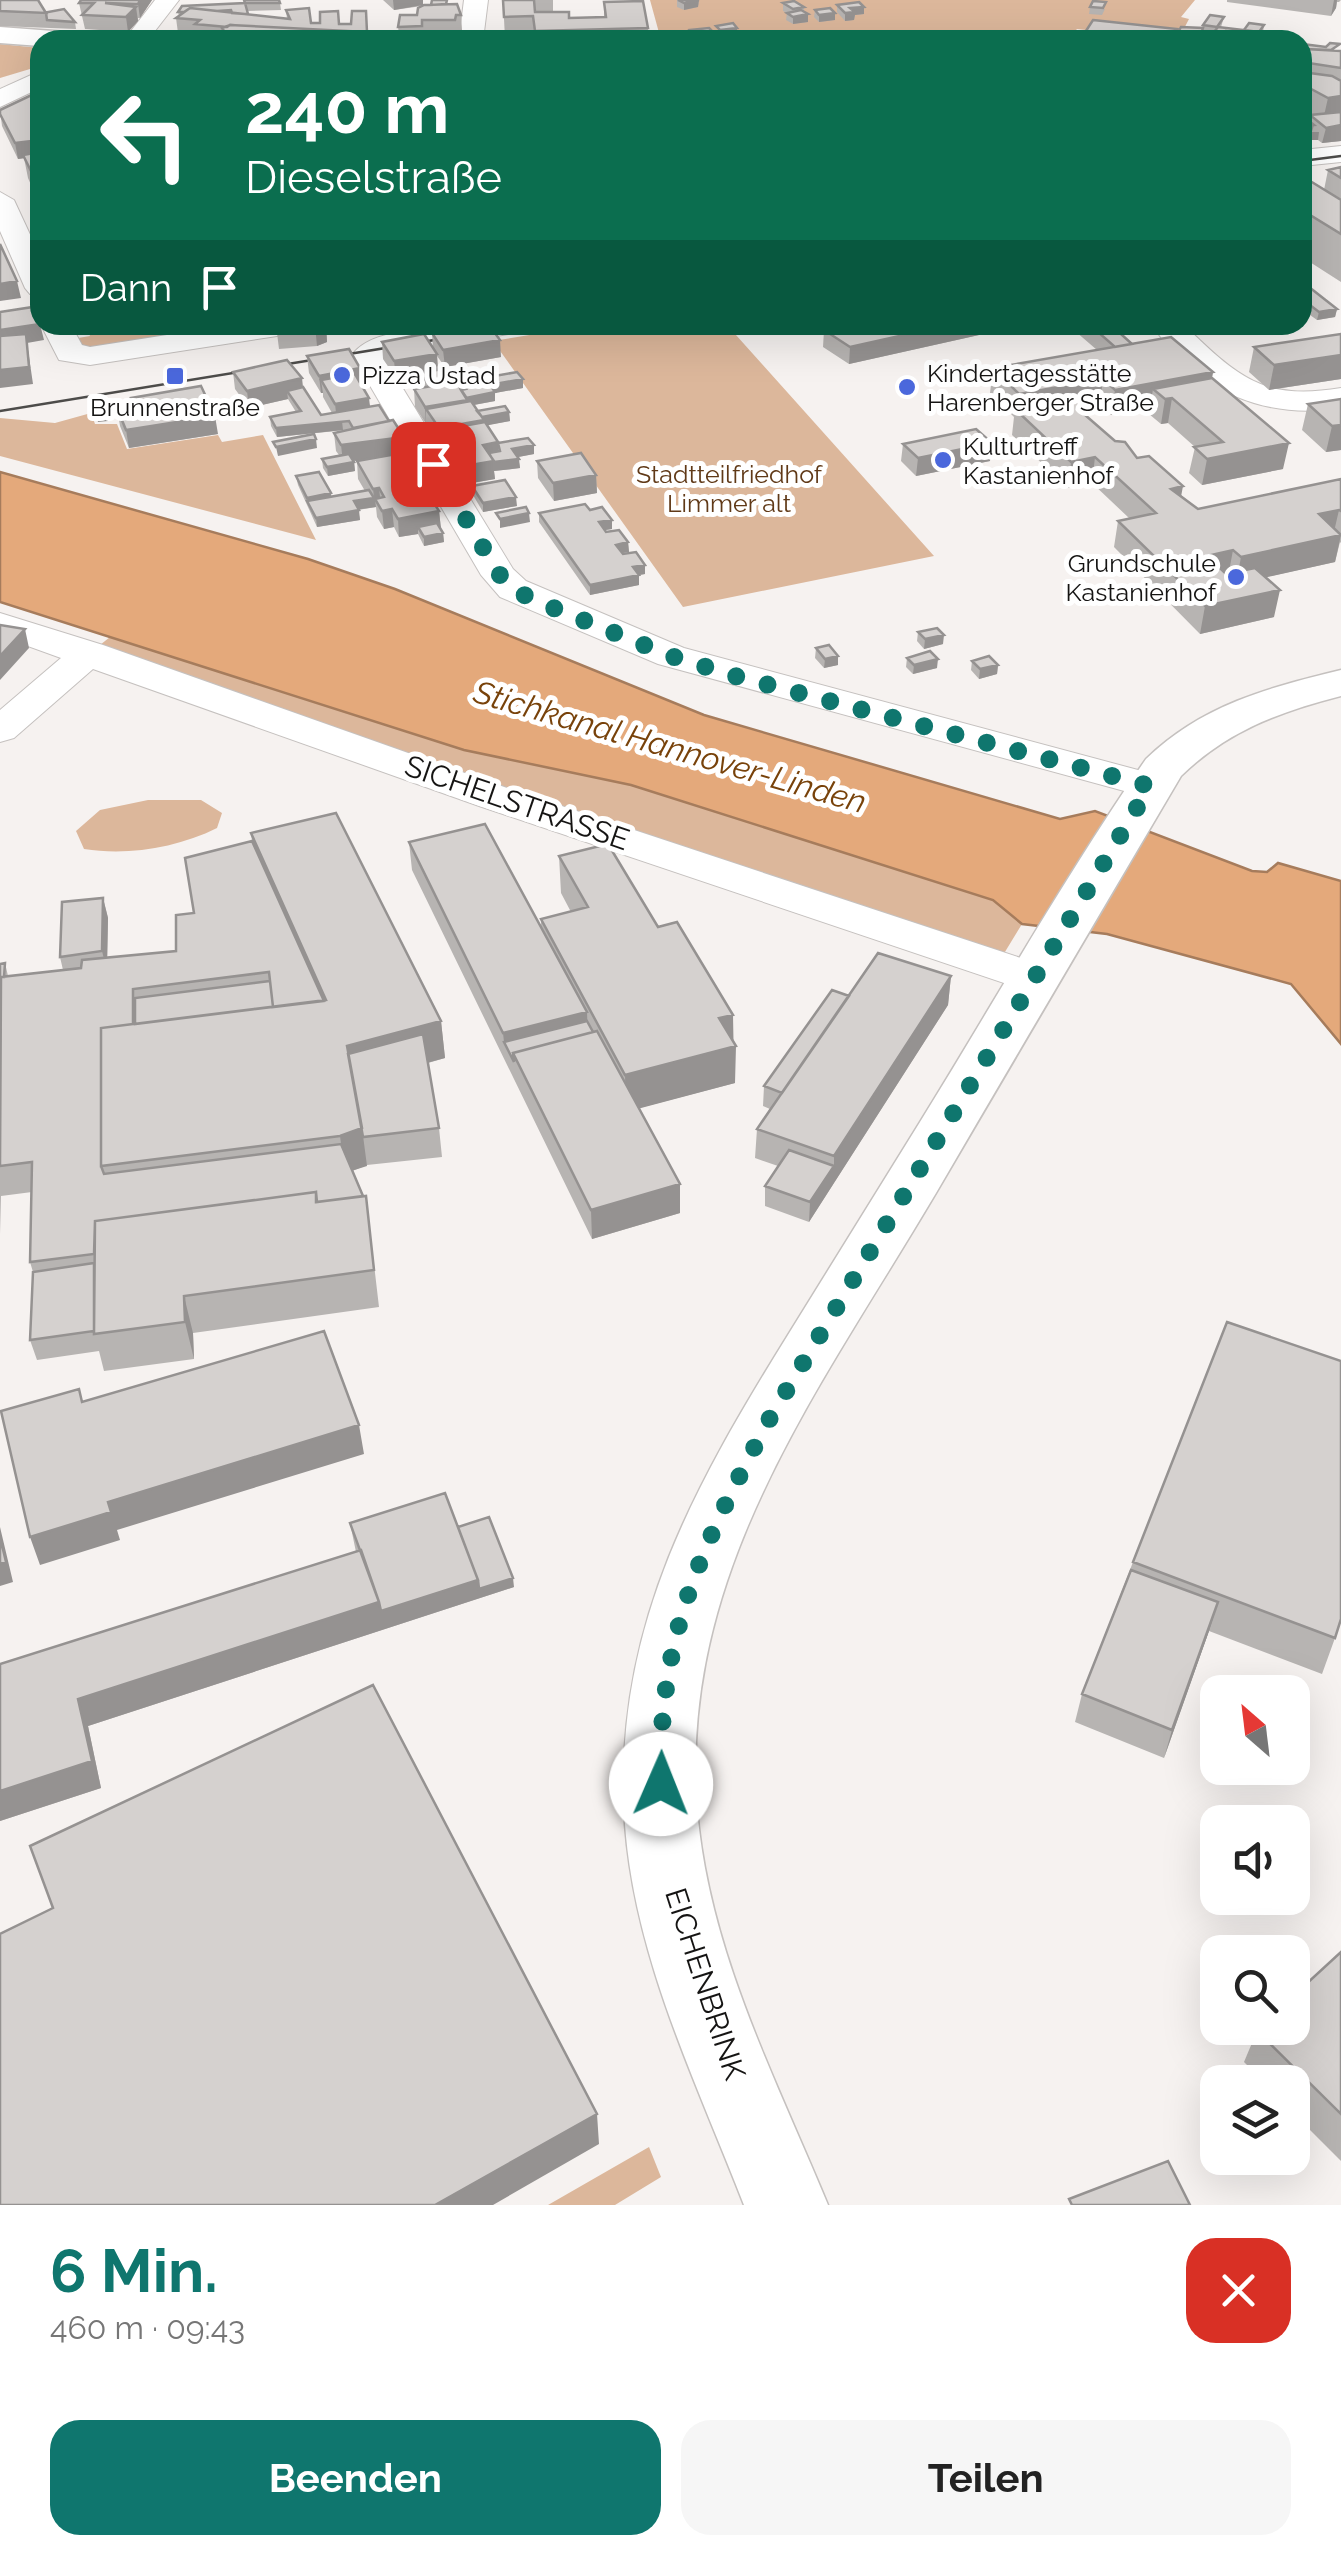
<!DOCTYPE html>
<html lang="de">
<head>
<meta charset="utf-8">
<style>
  body { margin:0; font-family:Raleway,sans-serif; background:#f6f6f6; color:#222; height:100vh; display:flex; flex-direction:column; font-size:38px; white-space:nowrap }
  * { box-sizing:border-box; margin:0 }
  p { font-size:32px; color:#767676 }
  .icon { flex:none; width:55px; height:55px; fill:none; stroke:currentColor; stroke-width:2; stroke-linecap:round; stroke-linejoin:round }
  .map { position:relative; height:2205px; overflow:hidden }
  .side { display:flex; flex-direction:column; background:#fff; flex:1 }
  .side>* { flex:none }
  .hud { position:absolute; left:30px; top:30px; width:1282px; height:305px; border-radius:30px; box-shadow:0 10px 40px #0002; background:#0b6e4f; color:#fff; overflow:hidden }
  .needle { width:65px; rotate:332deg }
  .controls { position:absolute; left:1200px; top:1675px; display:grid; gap:20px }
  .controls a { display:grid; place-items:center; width:110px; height:110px; border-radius:20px; background:#fff; box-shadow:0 10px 40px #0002; font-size:50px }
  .pin { position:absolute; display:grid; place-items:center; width:85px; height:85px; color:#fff; margin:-42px; border-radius:20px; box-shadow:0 5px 15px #0006 }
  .me { position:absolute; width:110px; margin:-55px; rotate:1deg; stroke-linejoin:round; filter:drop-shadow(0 0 8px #0008) }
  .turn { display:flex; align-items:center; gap:35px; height:210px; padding:0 50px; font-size:45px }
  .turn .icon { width:130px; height:130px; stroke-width:2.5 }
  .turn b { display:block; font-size:70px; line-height:85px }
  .then { display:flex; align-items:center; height:95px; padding:0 50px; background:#0003; gap:20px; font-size:38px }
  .round { display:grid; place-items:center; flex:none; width:105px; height:105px; border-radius:30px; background:#f6f6f6 }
  .overview { display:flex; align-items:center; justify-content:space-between; height:170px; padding:0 50px }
  h1 { font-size:60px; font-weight:700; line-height:75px; color:#0f766e }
  .button { display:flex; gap:20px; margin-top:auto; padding:20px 50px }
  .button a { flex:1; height:115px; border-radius:30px; background:#0f766e; color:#fff; font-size:40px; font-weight:700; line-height:115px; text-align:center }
  .button a+a { background:#f6f6f6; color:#222 }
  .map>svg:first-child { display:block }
</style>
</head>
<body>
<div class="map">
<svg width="1341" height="2205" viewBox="0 0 1341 2205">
  <rect width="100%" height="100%" fill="#f6f2f0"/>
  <path fill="#dcb79b" d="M650,0H1195L1181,17L1189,19L1178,40L1077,29L1067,40H661Z
    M0,44L40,48V66L0,78Z
    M85,325H241L86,348L72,339L90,336Z
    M591,325H727L934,556L683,607L493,341Z
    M91,413L95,424H117L127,449L218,435L222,442L263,435L316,540L0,456V418L55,423Z
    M110,637L464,750L631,785L993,900L1022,924L997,965L90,653Z
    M148,800H201L222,813L217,828C177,848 127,856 84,849L76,831L100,810Z
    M649,2147L661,2177L615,2205H548Z"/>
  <path fill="#e4a97b" stroke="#a67c5c" stroke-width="2.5" d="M0,472L308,559L395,589L704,715L1060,819L1095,811L1252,871L1267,872L1278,863L1341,881V1044L1291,984L1107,934L1022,924L993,900L631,785L464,750L0,602Z"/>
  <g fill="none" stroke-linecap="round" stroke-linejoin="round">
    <g stroke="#c5c1bf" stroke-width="2">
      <path id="minor" d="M155,0H179L148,40H124Z
        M464,0H488L483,40H459Z
        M40,71V88L0,107V89Z
        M1341,146V162L1302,166V150Z
        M0,192L14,200L40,256V297L30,294L25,288L0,231Z
        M41,325H71L82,345L90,347L231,325H305L301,331L290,334L90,365L59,360Z
        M454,325H523L519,331L508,334L397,353L385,359L513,569L526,581L684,648L1164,777L1170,786L1164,795L1150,798L658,664L500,597L481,575L352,355C370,329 424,330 454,325Z
        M1152,325H1184C1238,377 1263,401 1341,388V408C1264,420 1197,391 1152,325Z
        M0,613L103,645L507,788L1051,968L1057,978L1051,988L1035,993L1019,988L479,806L93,669L14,738L0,742V710L61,658L0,636Z"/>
    </g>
    <g stroke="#c5c1bf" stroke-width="3">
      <path id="major" d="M0,27L67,32L81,40H40V46L0,43Z
        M1341,670V696C1279,712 1227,731 1181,776C1099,915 1017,1054 936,1193C821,1388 679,1570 697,1808C708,1949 775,2077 828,2205H744C694,2076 629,1946 624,1806C617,1623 695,1485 788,1335C832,1264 876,1193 920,1122C995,1001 1065,876 1146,759C1202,705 1267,688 1341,670Z"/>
    </g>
    <use href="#minor" fill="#fff" fill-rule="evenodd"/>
    <use href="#major" fill="#fff" fill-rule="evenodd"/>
    <path stroke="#4d4c4a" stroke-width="2.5" d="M1302,161L1341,156
      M0,411L526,325"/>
  </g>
  <path fill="#b7b4b2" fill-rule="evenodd" d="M0,0L75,22L76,29L0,26Z
    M152,0L140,18H138V21L128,32L85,29L79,3Z
    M383,0H423V5L448,4L461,15L462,30H456V34L423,35V40H214L197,39V34L178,33L176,18L179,16L178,12L244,3H280L281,10L247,11L248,14L287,19L286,10L311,23L339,24L368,32L399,34L398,27L417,15L422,6L394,10Z
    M503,0H553V12L569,18L604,17V2L648,28V40H534V38H505Z
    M677,0H699L698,7L684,10L677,7Z
    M1227,0H1341L1339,2H1337L1336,8L1331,16L1227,2Z
    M783,3L804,7V12L808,22L793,24L786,20L787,13L783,11Z
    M837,5L864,14L855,15L854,20L845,21L837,12Z
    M1090,7L1105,9L1102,15L1089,14Z
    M815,10L835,13V20L819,22L814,17Z
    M1224,17L1221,27L1243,30L1242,34H1243L1244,30L1264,25L1263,32L1258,40L1247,38L1246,40H1083L1084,34L1176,35L1202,28L1203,25ZM1202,33L1214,34L1213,38L1201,37Z
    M1302,44L1341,51V141L1322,143L1318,140H1311L1309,148H1302V116L1309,121L1310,115H1314L1302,108Z
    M40,91L35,194L28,178L24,158L18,159L2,126L0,110Z
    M1341,167V282L1302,257V176L1324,190L1328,170Z
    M1302,289L1337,309L1335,317L1317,320L1303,310Z
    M276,325H326L327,342L317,346L279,349Z
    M1068,325H1129L1115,329L1132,344L1213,372L1212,378L1283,469L1202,485L1189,473L1195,447L1168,423L1161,424L1149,414L1150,408L1111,415L1100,404L1082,408L1081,412L1115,441L1198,509L1341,479V543L1340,542L1335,562L1266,577L1274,617L1200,634L1114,547L1118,521L1129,518L1092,483L1068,488L1012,435L1014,417L990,393L993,368L1097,350Z
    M1189,325H1255L1196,332Z
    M824,330L979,335L849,364L823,347Z
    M432,333L501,357L445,367L437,356L438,370L457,380V384L461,390V382L523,388L495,393V401L474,405L477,411L509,412L510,421L487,425L498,443L534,445V454L518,457L520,468L494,471L495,479L466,484L415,407L414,389L425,387L421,382L420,374L396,378L383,359L382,342L433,349Z
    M1341,334V379L1269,390L1249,372L1254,347Z
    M307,356L362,386L370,406L389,421L404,437L406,454L404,455L439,511L441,529L443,533L444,542L424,546L418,534L399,537L394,527L384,529L377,517L376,507L358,510L360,520L317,527L298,485L296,476L331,493V497L365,491L358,479L357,461L364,460L354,461L355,471L328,476L323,468L322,459L339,455L336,451L334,433L346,430L277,437L271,426L270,417L296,412L288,399L249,408L235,389L233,372L303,387L321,415L332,413L323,397V393H321L309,373Z
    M131,398L218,434L129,448L120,426L117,408L132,406Z
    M1341,399V450L1326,452L1302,430L1308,404Z
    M903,444L990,461L916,476L901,461Z
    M537,461L596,475L597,493L554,501L538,478Z
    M472,486L517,506L483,512L473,495Z
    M590,510L612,529L605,530L606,532L628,542L629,552L622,553L645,574L639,575V585L590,595L539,522V513Z
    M918,632L943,644L924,649L917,641Z
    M816,648L838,665L824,668L815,658Z
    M907,658L937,668L913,674L906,667Z
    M972,661L998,665L997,674L979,679L971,670Z
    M251,833L441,1021L445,1058L428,1063L439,1128L442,1157L367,1165L352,1171L363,1196H366L379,1307L193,1333L194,1359L104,1371L99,1351L37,1360L30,1340L33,1272L30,1262L32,1192L1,1196L0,1234V964L5,963L8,976L63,970L60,957L103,898L108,918L107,958L176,951L194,913L252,841Z
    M409,842L541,927V919L571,912L561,893L559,856L658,927L733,1015L735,1083L639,1108L680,1184V1213L592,1239L412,870Z
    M951,976L948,1005L809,1222L765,1206V1186L778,1166L755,1158L757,1129L770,1109L763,1106L764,1086L849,996Z
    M350,1523L458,1527L514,1587L88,1726L101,1788L0,1821V1664L356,1552Z
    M1133,1562L1335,1638L1322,1674L1209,1631L1164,1758L1075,1722L1082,1694Z
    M1341,1952V2161L1292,2112V2082H1264L1244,2062L1257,2031Z"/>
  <path fill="#959291" d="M140,0H152L140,18L138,4Z
    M393,0H423V5L394,10Z
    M699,0L698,7L684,10V3Z
    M1334,0H1337L1336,8L1331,16Z
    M136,7L138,21L128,32L126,17Z
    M864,7V14L855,15L854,20L845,21V13L850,8Z
    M835,13V20L819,22V15Z
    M808,14V22L793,24V17Z
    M737,28V36L720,38V30Z
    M714,33V40H695V35Z
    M1341,96V117L1323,120L1328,98Z
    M1314,125L1312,132H1319L1318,140H1311L1309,148H1302V126Z
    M1341,125V141L1322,143L1326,128Z
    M40,140V156L18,159L15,143Z
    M40,169V193L35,194L31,171Z
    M17,281L21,298L0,301V284Z
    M1337,309L1335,317L1317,320L1319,312Z
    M40,324L44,340L27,343L33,384L0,388V330Z
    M315,325H326L327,342L317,346Z
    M949,325H980L979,335L849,364L850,347Z
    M1098,325H1129L1097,332Z
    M1197,325H1255L1196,332Z
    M500,340L501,357L445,367L443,350Z
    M437,354L438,371L396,378L394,361Z
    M1341,355V379L1269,390L1274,365Z
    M360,368L362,386L321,380L323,393H321L319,376Z
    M1213,372L1208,398H1172L1168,423L1161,424L1165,399L1153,389L1150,408L1111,415L1115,390Z
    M302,378L304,396L287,391L288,399L249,408L247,391Z
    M523,379V388L495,393V401L468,406L426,409V424L425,407L490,385Z
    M1103,379L1100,404L1082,408L1078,430L1017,411L1019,394Z
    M369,398L371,415L337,421L335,404Z
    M107,412L108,421L98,422L96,414Z
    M509,412L510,421L484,426L441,430L442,446H440L439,428L477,418Z
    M215,416L218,434L129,448L126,430Z
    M342,421L343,430L277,437L276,428Z
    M1341,425V450L1326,452L1332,426Z
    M404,437L406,454L343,462L341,445Z
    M316,439L317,448L278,456L276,447Z
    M498,442L499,459L489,461L483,445Z
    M992,443L990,461L916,476L918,458Z
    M1289,443L1283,469L1202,485L1207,459Z
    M534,445V454L513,458L512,449Z
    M1095,457L1092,483L1068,488L1071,462Z
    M519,459L520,468L494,471L495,479L466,484L465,466L494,461Z
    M354,462L355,471L328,476L327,467Z
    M596,475L597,493L554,501L553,483Z
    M1183,486L1178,513L1171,489Z
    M379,488L381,506L375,499L376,507L355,510L354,501L374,498L373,489Z
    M331,493L332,503H308L307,498Z
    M516,497L517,506L483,512V503Z
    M392,509L394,527L384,529L382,511Z
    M359,510L360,520L317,527L316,518Z
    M1339,510L1333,536L1319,514Z
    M439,511L441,529L418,527V534L399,537L398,519Z
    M529,513L530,522L500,528V519Z
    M612,520V529L599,531V522Z
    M443,533L444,542L424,546V537Z
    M1341,535L1335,562L1236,584L1241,557Z
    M628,542L629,552L616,554V545Z
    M1233,550L1228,577L1207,556Z
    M645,565V574L639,575V585L590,595V585L633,567Z
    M1280,590L1274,617L1200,634L1205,606Z
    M25,629L29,648L0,680V656Z
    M944,635L943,644L924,649L925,639Z
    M838,656V665L824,668L825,659Z
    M938,659L937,668L913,674L914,665Z
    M998,665L997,674L979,679L980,669Z
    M103,898L108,918L107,971L102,951Z
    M951,976L948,1005L809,1222L810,1202L834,1166V1156Z
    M587,1012L588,1041L504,1042L503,1033Z
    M733,1015V1046H736L735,1083L626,1112L625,1075L719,1018Z
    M441,1021L445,1058L353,1083L347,1046Z
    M362,1128L367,1166L345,1173L340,1136Z
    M680,1184V1213L592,1239L591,1210Z
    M184,1296L193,1333L194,1359L185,1322Z
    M359,1425L364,1454L117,1530L120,1540L40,1565L30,1537L108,1502Z
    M0,1527L13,1582L0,1586Z
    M513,1578L514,1587L88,1726L101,1788L0,1821V1791L78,1699L379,1602L478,1580Z
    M1218,1602L1209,1631L1164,1758L1172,1730Z
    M597,2114L599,2144L493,2205H435Z"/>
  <path fill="#d5d1cf" stroke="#959291" stroke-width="2.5" d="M0,0H38L46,13L0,11Z
    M81,0H140L138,4L105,3L136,7L126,17L82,15L94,3H79Z
    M244,0H279L280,3H245L248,14H245L232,13L231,10L217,11L190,8L184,12H178L182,6L245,3Z
    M432,0H447L446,4L431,5Z
    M503,0H534L535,12H569V18L606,17L604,2L643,1L648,28L535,31L533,16L504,17Z
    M678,0H699L684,3Z
    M794,1L804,7L793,9L783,3Z
    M1093,1L1106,2L1103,8L1090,7Z
    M859,2L864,7L850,8L855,12L845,13L837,5Z
    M457,4L461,15H456L455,20H422V26L398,27L400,15H417L418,8L424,5Z
    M190,8L290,19L286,10L309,8L311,23H320V12L338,11L339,24H351L352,11H366L367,32L230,25L227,27L195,24L200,20L176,18Z
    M830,8L835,13L819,15L815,10Z
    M64,9L75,22L47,20L46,13H43Z
    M801,10L808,14L793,17L787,13Z
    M1210,15L1224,17L1217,27L1203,25Z
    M1093,20L1177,29L1171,40H1153L1084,34Z
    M733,23L737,28L720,30L716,26Z
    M1249,23L1264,25L1259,32L1244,30Z
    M230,25L406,34L413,40H230L222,28Z
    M1181,27L1203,28L1200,37L1218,38L1226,31L1247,35L1244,40H1174Z
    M1218,27L1243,30L1240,34L1226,31L1224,33L1214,32Z
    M709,28L714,33L695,35L690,30Z
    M1330,43L1340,44L1331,50L1305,49L1302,50V44L1326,47Z
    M1305,49L1341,51V68L1302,62V52Z
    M1302,72L1332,76L1341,81V96L1328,98L1302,84Z
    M40,91V110L38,111L40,114V140L15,143L0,114V110Z
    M1341,112V125L1326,128L1310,115Z
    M1302,116H1303L1314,125L1302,126Z
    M40,152V169L31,171L23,155Z
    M1341,167V178L1328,170Z
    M1302,176L1341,200V234L1302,210Z
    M0,244L17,281L0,284Z
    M1309,287L1337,309L1319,312L1302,299V289Z
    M33,307L40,324L0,330V312Z
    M481,325H489L500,340L443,350L432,333Z
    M855,325H949L850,347L824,330Z
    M1090,325H1111L1132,344L1115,347Z
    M26,334L29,367L0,370V336Z
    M424,334L437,354L394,361L382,342Z
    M1341,334V355L1274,365L1254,347Z
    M1171,337L1213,372L1115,390L1103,379L1019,394L993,368Z
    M349,349L360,368L319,376L307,356Z
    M287,360L302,378L247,391L233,372Z
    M448,368L457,380L429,385L420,373Z
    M517,372L523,379L490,385L495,392L466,398L461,390L466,389L461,382Z
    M355,374L369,398L335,404L321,380Z
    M1212,378L1289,443L1207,459L1194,447L1223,442L1172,398L1165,399L1153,389Z
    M456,382L468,400L425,407L414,389Z
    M201,386L215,416L126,430L117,408L134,405L131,398Z
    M303,387L321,415L379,405L389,421L353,428L349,421L276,428L270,417L301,411L287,391Z
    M1341,399V425L1332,426L1308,404Z
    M1077,400L1082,404L1077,408L1115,441L1125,442L1137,458L1149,456L1183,486L1171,489L1198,509L1341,479V511L1339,510L1319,514L1341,535L1241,557L1233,550L1207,556L1226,574L1255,568L1280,590L1205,606L1118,521L1156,513L1095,457L1071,462L1015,409Z
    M471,401L484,420L439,428L426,409Z
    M104,404L107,412L96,414L93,406Z
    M505,406L509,412L482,417L477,411Z
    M393,420L404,437L341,445L334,433Z
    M485,422L498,442L483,445L494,461L465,466L441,430Z
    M976,429L992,443L918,458L903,444Z
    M314,434L316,439L276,447L273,442Z
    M528,438L534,445L512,449L519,459L494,462L489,453L500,451L498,443Z
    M402,453L439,511L398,519L392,509L382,511L375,499L384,497L379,488L373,489L357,461Z
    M581,453L596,475L553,483L537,461Z
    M349,454L354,462L327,467L322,459Z
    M319,472L331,493L307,498L296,476Z
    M505,480L516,497L483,503L472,486Z
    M369,490L374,498L354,501L359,510L316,518L307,501Z
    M585,504L590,510L602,507L612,520L599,522L606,532L619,530L628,542L616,545L623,554L636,552L645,565L633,567L639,575L590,585L539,513Z
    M526,507L529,513L500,519L496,513Z
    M437,523L443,533L424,537L418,527Z
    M0,625L25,629L0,656Z
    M937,628L944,635L925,639L918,632Z
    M829,645L838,656L825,659L816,648Z
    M930,651L938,659L914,665L907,658Z
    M989,656L998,665L980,669L972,661Z
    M336,813L441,1021L347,1046L362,1128L340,1136L101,1166V1028L326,1000L251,833Z
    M485,824L587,1012L503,1033L409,842Z
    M252,841L324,1001L273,1007L269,972L133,989V1024L101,1028V1166L104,1174L341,1144L363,1196L317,1202L316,1192L95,1221L94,1254L30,1262L32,1162L0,1166L1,977L81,968L82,960L176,951V915L194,913L185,858Z
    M608,844L658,927L677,922L733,1015L719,1018L736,1046L625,1075L541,919L588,907L559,856Z
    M103,898L102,951L60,957L62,902Z
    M878,953L951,976L834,1156L757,1129Z
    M5,963L4,977H1L0,999V964Z
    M270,981L273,1007L135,1024V998Z
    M832,990L849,996L782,1093L764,1086Z
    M587,1021L593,1032L513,1053L514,1062L504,1042Z
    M597,1031L680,1184L591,1210L513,1053Z
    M423,1034L439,1128L363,1137L348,1054Z
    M789,1150L834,1166L810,1202L765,1186Z
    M316,1192V1202L366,1196L374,1270L184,1296L185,1322L94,1334L95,1221Z
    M94,1263V1331L30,1340L33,1272Z
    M1227,1322L1341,1361V1619L1335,1638L1133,1562Z
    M324,1331L359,1425L108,1502L111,1512L30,1537L1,1411L79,1389L82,1402Z
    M445,1493L478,1580L381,1611L379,1602L350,1523Z
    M489,1517L513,1578L479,1589L478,1580L458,1527Z
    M0,1537L6,1562L0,1564Z
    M361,1550L379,1602L78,1699L92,1761L0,1791V1664Z
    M1131,1570L1218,1602L1172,1730L1082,1694Z
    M373,1685L597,2114L435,2205H0V1934L53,1908L30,1846Z
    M1341,1952V2114L1257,2031L1260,2028H1292V1997Z
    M1168,2161L1190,2205H1072L1069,2199Z"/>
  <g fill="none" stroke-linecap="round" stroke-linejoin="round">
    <path stroke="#0f766e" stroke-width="18" stroke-dasharray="0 32.4" d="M433,464L499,574L513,589L534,600L671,656L735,676L1150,786L770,1418C703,1543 657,1637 661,1784"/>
  </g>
  <g fill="#4b68dc" stroke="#fff" stroke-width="4">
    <circle cx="342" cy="375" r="10"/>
    <rect x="165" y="366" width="20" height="20" rx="5"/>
    <circle cx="907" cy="387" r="10"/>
    <circle cx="943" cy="460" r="10"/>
    <circle cx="1236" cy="577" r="10"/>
  </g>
  <g text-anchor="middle" stroke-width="10" stroke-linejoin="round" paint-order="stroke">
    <g font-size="25" fill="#151413" stroke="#fff" text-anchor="start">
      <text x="927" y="382">Kindertagesstätte<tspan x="927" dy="29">Harenberger Straße</tspan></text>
      <text x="362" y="384">Pizza Ustad</text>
      <text x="175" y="416" text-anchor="middle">Brunnenstraße</text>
      <text x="963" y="455">Kulturtreff<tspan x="963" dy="29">Kastanienhof</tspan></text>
      <text x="1216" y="572" text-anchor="end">Grundschule<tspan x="1216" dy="29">Kastanienhof</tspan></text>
    </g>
    <g font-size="25" fill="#603917" stroke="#fff">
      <text x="729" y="483">Stadtteilfriedhof<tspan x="729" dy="29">Limmer alt</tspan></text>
    </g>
    <g font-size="30" fill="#151413" stroke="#fff">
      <text transform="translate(517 803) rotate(19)" y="10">SICHELSTRASSE</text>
      <text transform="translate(705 1984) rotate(72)" y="10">EICHENBRINK</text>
    </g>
    <g font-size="32" font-style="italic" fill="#78420a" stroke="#fff">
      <text transform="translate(670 747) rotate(16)" y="11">Stichkanal Hannover-Linden</text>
    </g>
  </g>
</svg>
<div class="controls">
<a><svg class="needle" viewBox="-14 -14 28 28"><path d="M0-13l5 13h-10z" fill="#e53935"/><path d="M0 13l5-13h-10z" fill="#767676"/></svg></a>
<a><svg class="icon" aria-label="sound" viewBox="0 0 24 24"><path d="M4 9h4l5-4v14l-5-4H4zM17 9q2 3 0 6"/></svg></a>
<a><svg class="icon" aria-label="search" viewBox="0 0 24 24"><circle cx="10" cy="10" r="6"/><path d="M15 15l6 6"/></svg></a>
<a><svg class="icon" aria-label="layers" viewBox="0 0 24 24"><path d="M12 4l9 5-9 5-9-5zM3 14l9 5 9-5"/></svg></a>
</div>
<div class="pin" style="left:433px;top:464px;background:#d93025"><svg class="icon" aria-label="arrive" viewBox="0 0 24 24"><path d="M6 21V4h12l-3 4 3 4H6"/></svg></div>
<svg class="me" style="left:661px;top:1784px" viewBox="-20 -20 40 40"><circle r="19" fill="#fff"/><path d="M0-13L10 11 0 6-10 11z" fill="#0f766e"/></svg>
<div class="hud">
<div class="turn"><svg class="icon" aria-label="left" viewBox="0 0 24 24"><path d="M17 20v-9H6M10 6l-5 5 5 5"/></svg><div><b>240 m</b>Dieselstraße</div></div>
<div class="then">Dann<svg class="icon" aria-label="arrive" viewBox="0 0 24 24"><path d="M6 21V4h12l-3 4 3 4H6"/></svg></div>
</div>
</div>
<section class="side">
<div class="overview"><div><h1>6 Min.</h1><p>460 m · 09:43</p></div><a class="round" style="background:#d93025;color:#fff"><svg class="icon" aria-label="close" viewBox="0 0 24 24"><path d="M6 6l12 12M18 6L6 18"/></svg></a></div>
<div class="button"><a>Beenden</a><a>Teilen</a></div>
</section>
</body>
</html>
